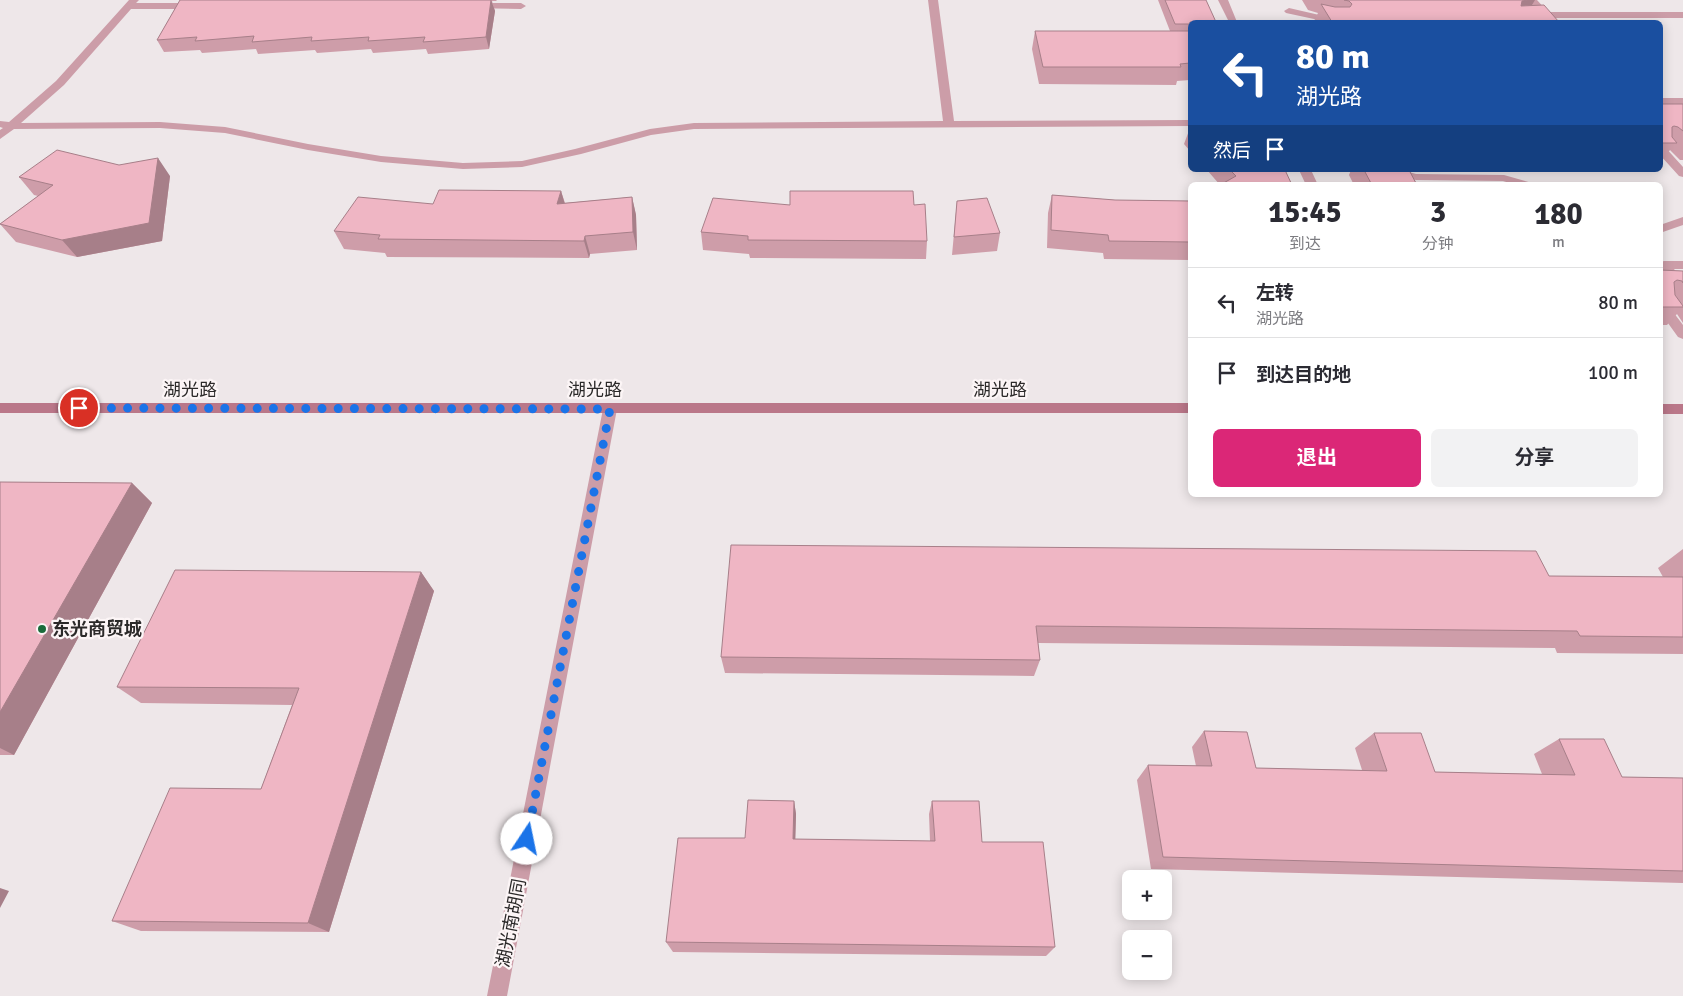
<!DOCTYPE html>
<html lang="zh">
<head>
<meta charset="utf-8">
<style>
  body { margin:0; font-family:Signika,"Noto Sans SC",sans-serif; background:#f2f2f3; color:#2b2b33; height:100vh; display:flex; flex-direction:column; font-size:19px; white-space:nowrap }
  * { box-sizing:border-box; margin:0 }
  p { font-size:16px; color:#7c7c81 }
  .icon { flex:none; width:28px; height:28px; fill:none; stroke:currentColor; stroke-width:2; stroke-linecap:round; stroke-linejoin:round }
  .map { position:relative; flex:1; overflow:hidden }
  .panel { position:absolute; left:1188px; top:182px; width:475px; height:315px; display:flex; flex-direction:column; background:#fff; border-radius:8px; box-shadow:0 2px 12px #0003 }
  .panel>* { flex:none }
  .hud { position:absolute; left:1188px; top:20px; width:475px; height:152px; border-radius:8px; box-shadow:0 2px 12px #0003; background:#1a4fa0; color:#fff; overflow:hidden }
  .fabs { position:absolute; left:1122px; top:870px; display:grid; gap:10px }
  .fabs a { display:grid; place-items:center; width:50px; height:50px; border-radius:8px; background:#fff; box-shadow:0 2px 12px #0003; font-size:25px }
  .pin { position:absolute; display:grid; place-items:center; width:42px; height:42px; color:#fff; margin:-21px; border:2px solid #fff; border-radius:50%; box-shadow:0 1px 5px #0007 }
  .me { position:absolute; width:55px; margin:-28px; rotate:11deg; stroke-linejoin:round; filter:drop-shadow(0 0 4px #0008) }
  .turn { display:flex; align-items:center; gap:18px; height:105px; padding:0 25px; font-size:22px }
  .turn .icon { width:65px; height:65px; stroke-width:2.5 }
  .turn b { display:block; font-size:35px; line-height:42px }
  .then { display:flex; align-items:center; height:48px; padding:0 25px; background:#0003; gap:10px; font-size:19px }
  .eta { display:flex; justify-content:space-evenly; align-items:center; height:85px; text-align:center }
  .eta b { font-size:30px; font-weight:700; line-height:35px }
  .button { display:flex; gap:10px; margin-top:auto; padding:10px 25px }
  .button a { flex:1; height:58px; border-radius:8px; background:#db2777; color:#fff; font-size:20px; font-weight:700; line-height:58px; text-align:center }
  .button a+a { background:#f2f2f3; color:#2b2b33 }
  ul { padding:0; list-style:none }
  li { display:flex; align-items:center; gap:15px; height:70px; padding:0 25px; border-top:1px solid #e1e1e2 }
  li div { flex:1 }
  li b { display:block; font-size:19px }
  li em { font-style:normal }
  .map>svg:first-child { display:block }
</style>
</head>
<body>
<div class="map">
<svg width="1683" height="996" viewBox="0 0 1683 996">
  <rect width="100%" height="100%" fill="#eee7e9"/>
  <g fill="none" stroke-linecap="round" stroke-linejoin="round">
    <path fill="#cc9da8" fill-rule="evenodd" d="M129,0H139L136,3H195L200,6L195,9H131L64,85L21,123L160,122L225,127L308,144L381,156L463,163L522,161L575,149L650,129L694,123L943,121L928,0H938L954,121L1190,120V126L694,129L651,135L581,154L522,167L463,169L381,162L308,150L225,133L160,128L14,129L0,139V130L3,128L0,127V121L9,122L56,81Z
      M1527,0H1537L1548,12H1683V18H1553L1555,22H1547L1543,18L1526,22H1512L1513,20L1539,14Z
      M473,3H521L526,6L521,9L470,8L468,6Z
      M1289,8L1341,20L1343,22H1328L1286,13L1284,11Z
      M1660,98H1683V104H1660Z
      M1660,145L1664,146L1683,167V177L1679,176L1660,155Z
      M1382,170H1402L1416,174L1504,175L1532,183L1534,185H1516L1503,181L1416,180L1384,172Z
      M1683,217V225L1660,233V225Z
      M1664,261H1683V269H1674L1683,280V293L1679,292L1660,268V262Z
      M1660,299L1664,300L1683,325V339L1678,337L1660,312Z"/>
    <path fill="#cc9da8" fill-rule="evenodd" d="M1218,0H1228L1237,22H1229Z
      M1299,170H1311L1318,185H1306Z
      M610,404L615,405L617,409L507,996H487L603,409L605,405Z"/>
    <path fill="#ba7789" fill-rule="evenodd" d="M0,403H1190V413H0Z
      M1660,404H1683V414H1660Z"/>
  </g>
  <path fill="#ce9da9" d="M180,0H497L496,1H492L495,11L489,49L428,54L426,49L373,53L371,49L317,53L315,50L258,54L256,49L202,53L200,50L164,52L157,40Z
    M1158,0H1206L1190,22V80L1177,81L1176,85L1039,84L1032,49L1035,31H1170Z
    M1302,0H1535L1532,6L1559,22H1315L1314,21L1318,13L1308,10Z
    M1660,104H1683V160H1680L1670,150L1662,160H1660Z
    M1190,128V151L1184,144Z
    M1207,170H1285L1220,185Z
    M1351,170H1409L1417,185H1354L1349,175Z
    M170,176L162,241L77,257L16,242L0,224L38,196L34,195L19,177Z
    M561,191L565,203L632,197L636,215L637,250L590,254L589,258L387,257L385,253L344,249L334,231L433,204Z
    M1052,195L1115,200L1190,201V260L1104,259L1103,253L1047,248L1048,213Z
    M957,201L1000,233L997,251L952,255Z
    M790,205H914L927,241L926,259L750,258L749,254L703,250L701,232Z
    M1660,270L1683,271V323L1677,314L1667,325H1660Z
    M0,482L132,483L152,503L14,755H0Z
    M1683,549V654L1557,653L1555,648L1038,643L1040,660L1034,676L725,673L721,657L1549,576L1663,577L1658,568Z
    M421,572L434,591L329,932L141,931L112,921L261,789L292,705L141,703L117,687Z
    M1204,731L1256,768L1362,770L1355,748L1374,733L1435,772L1542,774L1534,754L1559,739L1622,777L1683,778V883L1151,869L1137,780L1148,765L1196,766L1192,747Z
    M794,801L796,814L795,839L930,841L929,814L932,801L982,842L1055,947L1046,956L673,952L666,942L745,838Z"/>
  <path fill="#a77f89" d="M491,0L495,11L489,49L486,37Z
    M1528,0H1535L1526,15L1513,18L1522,1Z
    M158,158L170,176L162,241L77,257L62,240Z
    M561,191L566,208L557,204Z
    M632,197L636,215L637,250L633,232Z
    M585,236L590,254L589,258L584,241Z
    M132,483L152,503L14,755L0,748V712Z
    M421,572L434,591L329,932L308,923Z
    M794,801L796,814L795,852L793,839Z
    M0,888L9,891L0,908Z"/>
  <path fill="#efb6c4" stroke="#a77f89" d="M180,0H491L486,37L423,42L425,37L368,41L369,37L311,41L312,37L252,42L254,36L195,41L197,37L157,40Z
    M1165,0H1206L1216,22H1190V24H1175Z
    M1344,0H1528L1522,1L1521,6L1544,5L1559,22H1332L1321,4L1335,7H1350L1352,4L1349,1Z
    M1035,31H1190V63L1180,64L1181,67H1043Z
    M1660,104H1683V131L1678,127L1674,126L1672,127V137L1677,143H1660Z
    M57,150L119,165L158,158L149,223L62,240L0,224L53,185L19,177Z
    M1230,170H1285L1292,185H1220L1236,176Z
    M1364,170H1409L1417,185H1372Z
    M439,190L561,191L557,204L632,197L633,232L585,236L584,241L378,239L380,235L334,231L358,197L433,204Z
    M790,191H913L914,205L925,204L927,241L748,240V236L701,232L713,198L790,205Z
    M1052,195L1115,200L1190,201V242L1109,241L1108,235L1051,230Z
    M987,198L1000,233L954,237L957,201Z
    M1660,270L1683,271V283L1682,281L1677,280L1674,282L1675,295L1683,306V307H1660Z
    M0,482L132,483L0,712Z
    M731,545L1536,551L1549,576L1683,577V637L1580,636L1577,631L1036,626L1040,660L721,657Z
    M175,570L421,572L308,923L112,921L170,788L261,789L299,688L117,687Z
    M1204,731L1247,732L1256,768L1387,771L1374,733H1421L1435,772L1575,775L1559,739H1604L1622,777L1683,778V871L1163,857L1148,765L1212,766Z
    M748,800L794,801L793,839L935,841L932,801H979L982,842H1043L1055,947L666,942L678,838H745Z"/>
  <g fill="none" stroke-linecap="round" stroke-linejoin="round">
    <path stroke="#1a73e8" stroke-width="9" stroke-dasharray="0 16.2" d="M79,408L610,409L527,839"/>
  </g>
  <circle fill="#1a6b3b" stroke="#fcf5f6" stroke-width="2" cx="42" cy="629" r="5"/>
  <g text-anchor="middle" stroke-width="4.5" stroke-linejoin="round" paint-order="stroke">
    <g font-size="18" fill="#2b2929" stroke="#fcf5f6">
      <text x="190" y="396">湖光路</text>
      <text x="595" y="396">湖光路</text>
      <text x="1000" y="396">湖光路</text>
      <text transform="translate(511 923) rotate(-79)" y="6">湖光南胡同</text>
    </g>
    <g font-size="18" font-weight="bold" fill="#2b2929" stroke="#fcf5f6" text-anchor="start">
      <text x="52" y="635">东光商贸城</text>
    </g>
  </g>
</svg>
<div class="fabs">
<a>+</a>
<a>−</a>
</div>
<div class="pin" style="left:79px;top:408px;background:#d93025"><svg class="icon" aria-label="arrive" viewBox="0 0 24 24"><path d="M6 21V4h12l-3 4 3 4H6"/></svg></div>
<svg class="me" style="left:527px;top:839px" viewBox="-20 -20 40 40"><circle r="19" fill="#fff"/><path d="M0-13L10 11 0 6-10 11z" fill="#1a73e8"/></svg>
<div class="hud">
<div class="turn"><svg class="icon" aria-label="left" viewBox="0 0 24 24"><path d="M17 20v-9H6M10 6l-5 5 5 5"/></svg><div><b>80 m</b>湖光路</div></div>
<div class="then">然后<svg class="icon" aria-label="arrive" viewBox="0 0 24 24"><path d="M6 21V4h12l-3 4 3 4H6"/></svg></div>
</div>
<section class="panel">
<div class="eta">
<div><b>15:45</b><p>到达</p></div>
<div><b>3</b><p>分钟</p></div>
<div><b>180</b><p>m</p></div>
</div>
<ul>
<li><svg class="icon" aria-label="left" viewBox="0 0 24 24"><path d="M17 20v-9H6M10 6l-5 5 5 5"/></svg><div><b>左转</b><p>湖光路</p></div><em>80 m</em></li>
<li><svg class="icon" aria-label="arrive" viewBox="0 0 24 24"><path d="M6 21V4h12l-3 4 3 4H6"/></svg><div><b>到达目的地</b></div><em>100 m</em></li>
</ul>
<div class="button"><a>退出</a><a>分享</a></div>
</section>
</div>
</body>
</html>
